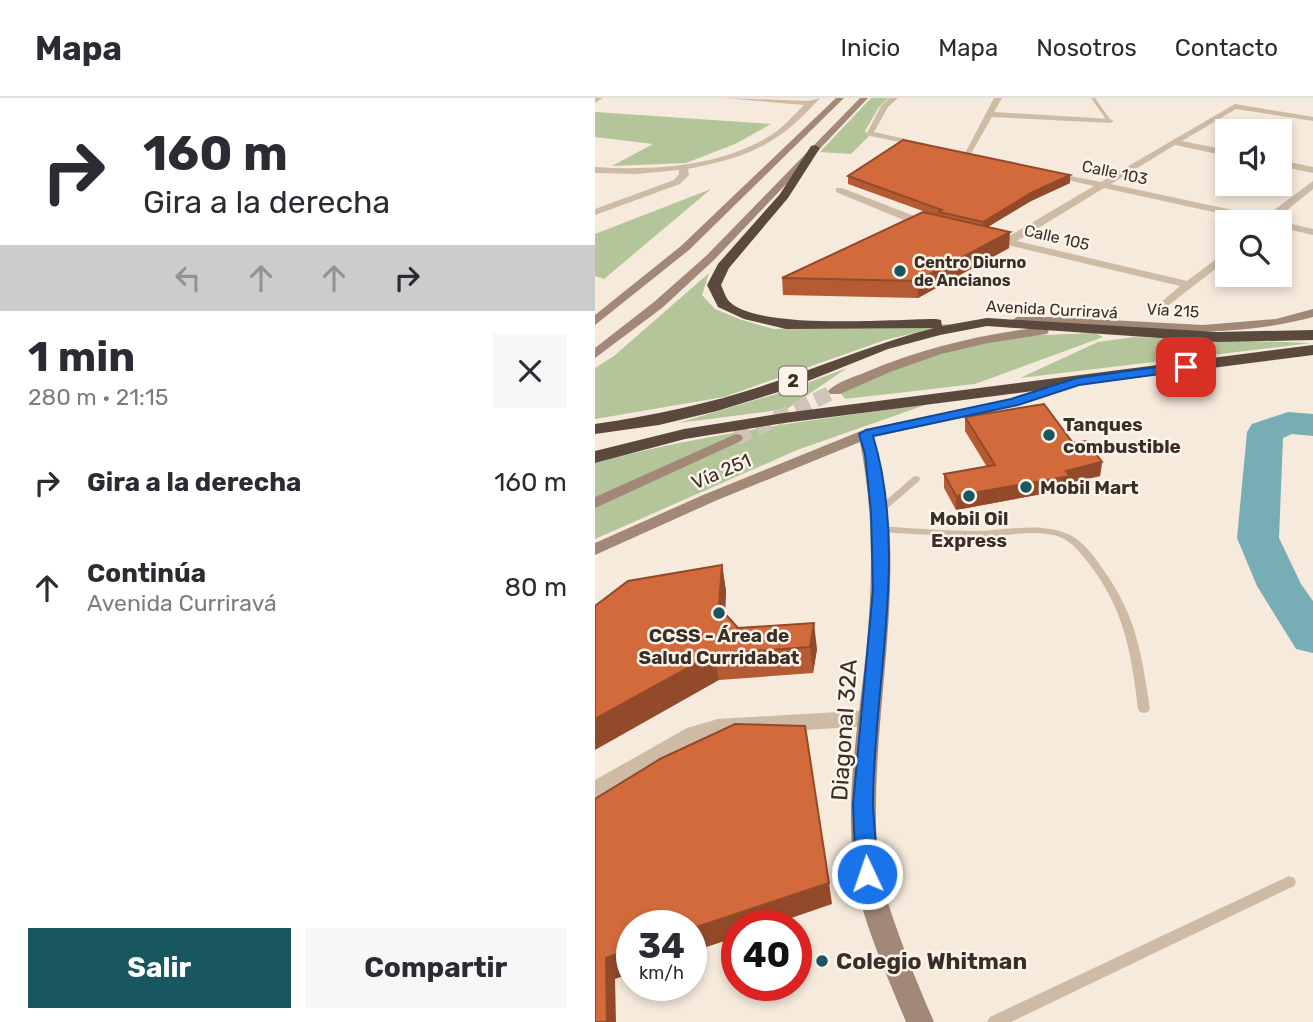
<!DOCTYPE html>
<html lang="es">
<head>
<meta charset="utf-8">
<style>
  body { margin:0; font-family:Rubik,sans-serif; background:#f7f7f7; color:#2b2b33; height:100vh; display:flex; flex-direction:column; font-size:26px; white-space:nowrap }
  * { box-sizing:border-box; margin:0 }
  p { font-size:23px; color:#7c7c81 }
  .icon { flex:none; width:38px; height:38px; fill:none; stroke:currentColor; stroke-width:2; stroke-linecap:round; stroke-linejoin:round }
  .map { position:relative; flex:1; overflow:hidden }
  .details { display:flex; flex-direction:column; background:#fff; width:595px }
  .details>* { flex:none }
  .banner { background:#fff; color:#2b2b33; overflow:hidden }
  .controls { position:absolute; left:620px; top:21px; display:grid; gap:14px }
  .controls a { display:grid; place-items:center; width:77px; height:77px; border-radius:0px; background:#fff; box-shadow:0 4px 10px #0003; font-size:35px }
  .speed { position:absolute; left:21px; top:812px; display:flex; gap:14px; font-size:35px; font-weight:700; text-align:center }
  .speed>* { display:grid; place-content:center; width:91px; height:91px; border-radius:50%; background:#fff; box-shadow:0 4px 10px #0003; line-height:1 }
  .speed small { font-size:18px; font-weight:400 }
  .speed .limit { border:10px solid #d22; background:#fff; color:#111 }
  .pin { position:absolute; display:grid; place-items:center; width:60px; height:60px; color:#fff; margin:-30px; border-radius:14px; box-shadow:0 4px 10px #0006 }
  .me { position:absolute; width:77px; margin:-38px; rotate:357deg; stroke-linejoin:round; filter:drop-shadow(0 0 5px #0008) }
  .turn { display:flex; align-items:center; gap:24px; height:147px; padding:0 28px; font-size:32px }
  .turn .icon { width:91px; height:91px; stroke-width:2.5 }
  .turn b { display:block; font-size:49px; line-height:60px }
  .lanes { display:flex; align-items:center; height:66px; padding:0 28px; background:#0003; justify-content:center; gap:35px; direction:ltr }
  .lanes .off { opacity:.35 }
  .round { display:grid; place-items:center; flex:none; width:74px; height:74px; border-radius:0px; background:#f7f7f7 }
  .headline { display:flex; align-items:center; justify-content:space-between; height:119px; padding:0 28px }
  h1 { font-size:42px; font-weight:700; line-height:52px }
  .primary-button { display:flex; gap:14px; margin-top:auto; padding:14px 28px }
  .primary-button a { flex:1; height:80px; border-radius:0px; background:#185760; color:#fff; font-size:28px; font-weight:700; line-height:80px; text-align:center }
  .primary-button a+a { background:#f7f7f7; color:#2b2b33 }
  ul { padding:0; list-style:none }
  li { display:flex; align-items:center; gap:21px; height:105px; padding:0 28px }
  li div { flex:1 }
  li b { display:block; font-size:26px }
  li em { font-style:normal }
  header { display:flex; align-items:center; gap:42px; box-sizing:border-box; height:98px; padding:0 35px; background:#fff; border-bottom:2px solid #e1e1e2 }
  header strong { font-size:33px }
  nav { display:flex; gap:38px; margin-inline-start:auto; font-size:24px }
  main { display:flex; flex:1; min-height:0 }
  .map>svg:first-child { display:block }
</style>
</head>
<body>
<header>
<strong>Mapa</strong>
<nav><a>Inicio</a><a>Mapa</a><a>Nosotros</a><a>Contacto</a></nav>
</header>
<main>
<section class="details">
<div class="banner">
<div class="turn"><svg class="icon" aria-label="right" viewBox="0 0 24 24"><path d="M7 20v-9h11M14 6l5 5-5 5"/></svg><div><b>160 m</b>Gira a la derecha</div></div>
<div class="lanes"><svg class="icon off" aria-label="left" viewBox="0 0 24 24"><path d="M17 20v-9H6M10 6l-5 5 5 5"/></svg><svg class="icon off" aria-label="ahead" viewBox="0 0 24 24"><path d="M12 20V5M6 11l6-6 6 6"/></svg><svg class="icon off" aria-label="ahead" viewBox="0 0 24 24"><path d="M12 20V5M6 11l6-6 6 6"/></svg><svg class="icon" aria-label="right" viewBox="0 0 24 24"><path d="M7 20v-9h11M14 6l5 5-5 5"/></svg></div>
</div>
<div class="headline"><div><h1>1 min</h1><p>280 m · 21:15</p></div><a class="round"><svg class="icon" aria-label="close" viewBox="0 0 24 24"><path d="M6 6l12 12M18 6L6 18"/></svg></a></div>
<ul>
<li><svg class="icon" aria-label="right" viewBox="0 0 24 24"><path d="M7 20v-9h11M14 6l5 5-5 5"/></svg><div><b>Gira a la derecha</b></div><em>160 m</em></li>
<li><svg class="icon" aria-label="ahead" viewBox="0 0 24 24"><path d="M12 20V5M6 11l6-6 6 6"/></svg><div><b>Continúa</b><p>Avenida Curriravá</p></div><em>80 m</em></li>
</ul>
<div class="primary-button"><a>Salir</a><a>Compartir</a></div>
</section>
<div class="map">
<svg width="718" height="924" viewBox="0 0 718 924">
  <rect width="100%" height="100%" fill="#f5eadc"/>
  <path fill="#b4c59a" d="M276,0H293L284,9L270,33L274,38L256,56L225,54Z
    M0,14L176,26L140,46L91,65L17,68L58,46L0,39Z
    M116,91L9,181L0,178V136Z
    M114,175L107,197L120,211L147,222L179,231L357,226L290,242L129,299L0,321V270L19,258Z
    M500,235L508,239L380,286L250,301L245,294L338,255L423,238Z
    M539,239L716,245L425,280L503,244Z
    M252,270L192,311L83,325L188,294Z
    M333,306L202,352L0,441V365C109,335 221,322 333,306Z"/>
  <g fill="none" stroke-linecap="round" stroke-linejoin="round">
    <path fill="#77aeb5" fill-rule="evenodd" d="M693,314L718,316V338L697,336L688,340L684,440L706,486L718,503V555L701,551L662,488L642,440L652,334L657,326Z"/>
    <path stroke="#d0c4b8" stroke-width="15" stroke-dasharray="15 7" stroke-linecap="butt" d="M141,340L240,293"/>
    <path fill="#cebba6" fill-rule="evenodd" d="M496,0H500L517,24H513Z
      M321,378L324,379L325,381L324,383L286,416H280L278,414L280,412L318,379Z
      M284,428C316,430 348,433 380,433C409,433 442,424 470,435C485,440 496,454 505,467C541,516 546,552 555,611L553,614L549,615L545,614L543,611C536,553 529,509 491,462C483,452 475,442 462,438C439,431 412,438 388,439C364,440 341,437 318,436C306,435 293,435 281,433L279,431Z
      M694,778L699,780L701,784L699,788L416,924H392L395,919Z"/>
    <path fill="#cebba6" fill-rule="evenodd" d="M0,0H8L0,5Z
      M129,0L214,3L225,0C183,47 154,59 93,71L94,77L85,86L0,117V111L79,82L84,76V72L41,76L0,75V69C56,73 124,69 173,39C187,31 198,18 209,7Z
      M294,0H303L293,9L279,34L333,46V50L271,37L286,8Z
      M399,0H407L399,14L515,21L519,23L515,25L397,19L374,59H368Z
      M640,6L718,19V23L641,11L587,43L632,52V58L580,47L516,86L670,119L718,83V91L680,122L718,131V137L684,129V124H664L509,90L422,143L592,183L632,153V162L570,210L564,206L585,188L408,146L388,139L393,136L411,140L499,88L450,77V73L506,84Z
      M684,62L718,69V75L684,68Z
      M241,90H247L340,126L335,129L311,123L241,94Z
      M276,612L283,614L286,620L283,626L276,628L123,637L106,642L0,702V682L92,630L123,621Z"/>
    <path fill="#a28977" fill-rule="evenodd" d="M241,0H249L94,152L0,227V217L86,148Z
      M265,0H273L119,162L67,210L0,260V250L59,204L111,158Z
      M718,211V219C617,246 524,227 422,227L416,223L422,219H459L608,227L681,221Z
      M448,229L454,233L452,236L393,245L346,256L295,274L245,296H235L233,293C242,284 259,279 271,274C328,250 387,236 448,229Z
      M482,279L487,280V286L424,307L279,339C287,374 293,408 295,444C299,554 272,663 284,774C285,785 290,794 293,805C306,845 322,885 339,924H311C293,879 268,826 260,778C249,705 263,628 271,555C278,483 279,415 265,344L120,403L0,457V445L108,397L266,333L415,301Z
      M141,336L146,337L148,340L146,343L0,410V399Z"/>
    <path fill="#5b493e" fill-rule="evenodd" d="M220,47L225,50L193,100L134,170L126,187C128,191 130,198 133,202C158,233 300,221 341,221L346,222L347,228L392,220L623,234L718,232V242L623,244L392,228L345,237L293,251L193,291L122,313L64,327L0,336V326C62,317 122,304 182,283C235,265 285,244 339,230L191,231L149,221L123,209L112,187L123,166L185,96L216,48Z
      M718,247V257L189,325L90,341L0,365V353L89,331L189,315Z"/>
  </g>
  <path fill="#b55b34" d="M475,77V85L436,103L392,129L414,150L323,200L188,197L187,180L336,116L253,86V78Z
    M370,319L478,345L507,364L505,378L474,385V391L361,412L349,390V376L392,369L370,333Z
    M127,467L131,493L130,516L143,530L222,551L218,575L124,582L33,483Z"/>
  <path fill="#934a2a" d="M475,77V85L436,103L388,132V124L436,95Z
    M415,134L414,150L323,200L322,183Z
    M507,364L505,378L474,385V391L361,412V398Z
    M127,467L131,493L129,535L124,509Z
    M219,525L222,551L218,575L215,549Z
    M118,556L124,582L0,652V621Z
    M234,785L237,806L173,828H142V839L96,854V831Z
    M37,851V875L20,881L21,924H12L11,860Z"/>
  <path fill="#d26a3c" stroke="#934a2a" stroke-width="2" d="M308,42L475,77L436,95L388,124L344,114L347,112L253,78Z
    M328,114L415,134L322,183L187,180Z
    M449,306L478,345L491,343L507,364L471,373L475,378L361,398L349,376L400,367L370,319Z
    M127,467L124,509L143,530L219,525L215,549L118,556L0,621V508L33,483Z
    M140,626L210,628L234,785L96,831V828H37V851L11,860L12,924H0V701L65,661Z"/>
  <path fill="#1a73e8" stroke="#114b97" stroke-width="2" d="M591,265L595,267V272L484,287L423,307L278,338C314,456 278,587 278,707C279,730 282,753 283,776L280,783L272,786L264,783L261,776L258,706L278,492L276,414L270,356L264,336L271,332L416,301L482,280Z"/>
  <g fill="#185760" stroke="#fcf4e9" stroke-width="2.5">
    <circle cx="305" cy="173" r="7"/>
    <circle cx="454" cy="337" r="7"/>
    <circle cx="431" cy="389" r="7"/>
    <circle cx="374" cy="398" r="7"/>
    <circle cx="124" cy="515" r="7"/>
    <circle cx="227" cy="863" r="7"/>
  </g>
  <g text-anchor="middle" stroke-width="5" stroke-linejoin="round" paint-order="stroke">
    <g font-size="16" fill="#3a2e28" stroke="#fcf4e9">
      <text transform="translate(520 74) rotate(12)" y="6">Calle 103</text>
      <text transform="translate(462 139) rotate(13)" y="6">Calle 105</text>
      <text transform="translate(457 211) rotate(3)" y="6">Avenida Curriravá</text>
      <text transform="translate(578 212) rotate(3)" y="6">Vía 215</text>
    </g>
    <g font-size="16" font-weight="bold" fill="#3a2e28" stroke="#fcf4e9" text-anchor="start">
      <text x="319" y="170">Centro Diurno<tspan x="319" dy="18">de Ancianos</tspan></text>
    </g>
    <rect fill="#fcf4e9" stroke="#746962" stroke-width="2" x="184" y="268.5" width="28" height="29" rx="5"/>
    <g font-size="18" font-weight="bold" fill="#3a2e28">
      <text x="198" y="289">2</text>
    </g>
    <g font-size="19" font-weight="bold" fill="#3a2e28" stroke="#fcf4e9" text-anchor="start">
      <text x="468" y="333">Tanques<tspan x="468" dy="22">combustible</tspan></text>
      <text x="445" y="396">Mobil Mart</text>
      <text x="374" y="427" text-anchor="middle">Mobil Oil<tspan x="374" dy="22">Express</tspan></text>
      <text x="124" y="544" text-anchor="middle">CCSS - Área de<tspan x="124" dy="22">Salud Curridabat</tspan></text>
    </g>
    <g font-size="19" fill="#3a2e28" stroke="#fcf4e9">
      <text transform="translate(126 373) rotate(-23)" y="7">Vía 251</text>
    </g>
    <g font-size="23" fill="#3a2e28" stroke="#fcf4e9">
      <text transform="translate(249 632) rotate(-86)" y="8">Diagonal 32A</text>
    </g>
    <g font-size="23" font-weight="bold" fill="#3a2e28" stroke="#fcf4e9" text-anchor="start">
      <text x="241" y="871">Colegio Whitman</text>
    </g>
  </g>
</svg>
<div class="controls">
<a><svg class="icon" aria-label="sound" viewBox="0 0 24 24"><path d="M4 9h4l5-4v14l-5-4H4zM17 9q2 3 0 6"/></svg></a>
<a><svg class="icon" aria-label="search" viewBox="0 0 24 24"><circle cx="10" cy="10" r="6"/><path d="M15 15l6 6"/></svg></a>
</div>
<div class="speed"><div>34<small>km/h</small></div><div class="limit">40</div></div>
<div class="pin" style="left:591px;top:269px;background:#d93025"><svg class="icon" aria-label="arrive" viewBox="0 0 24 24"><path d="M6 21V4h12l-3 4 3 4H6"/></svg></div>
<svg class="me" style="left:272px;top:776px" viewBox="-20 -20 40 40"><circle r="17" fill="#1a73e8" stroke="#fff" stroke-width="3"/><path d="M0-11L8 9 0 5-8 9z" fill="#fff"/></svg>
</div>
</main>
</body>
</html>
